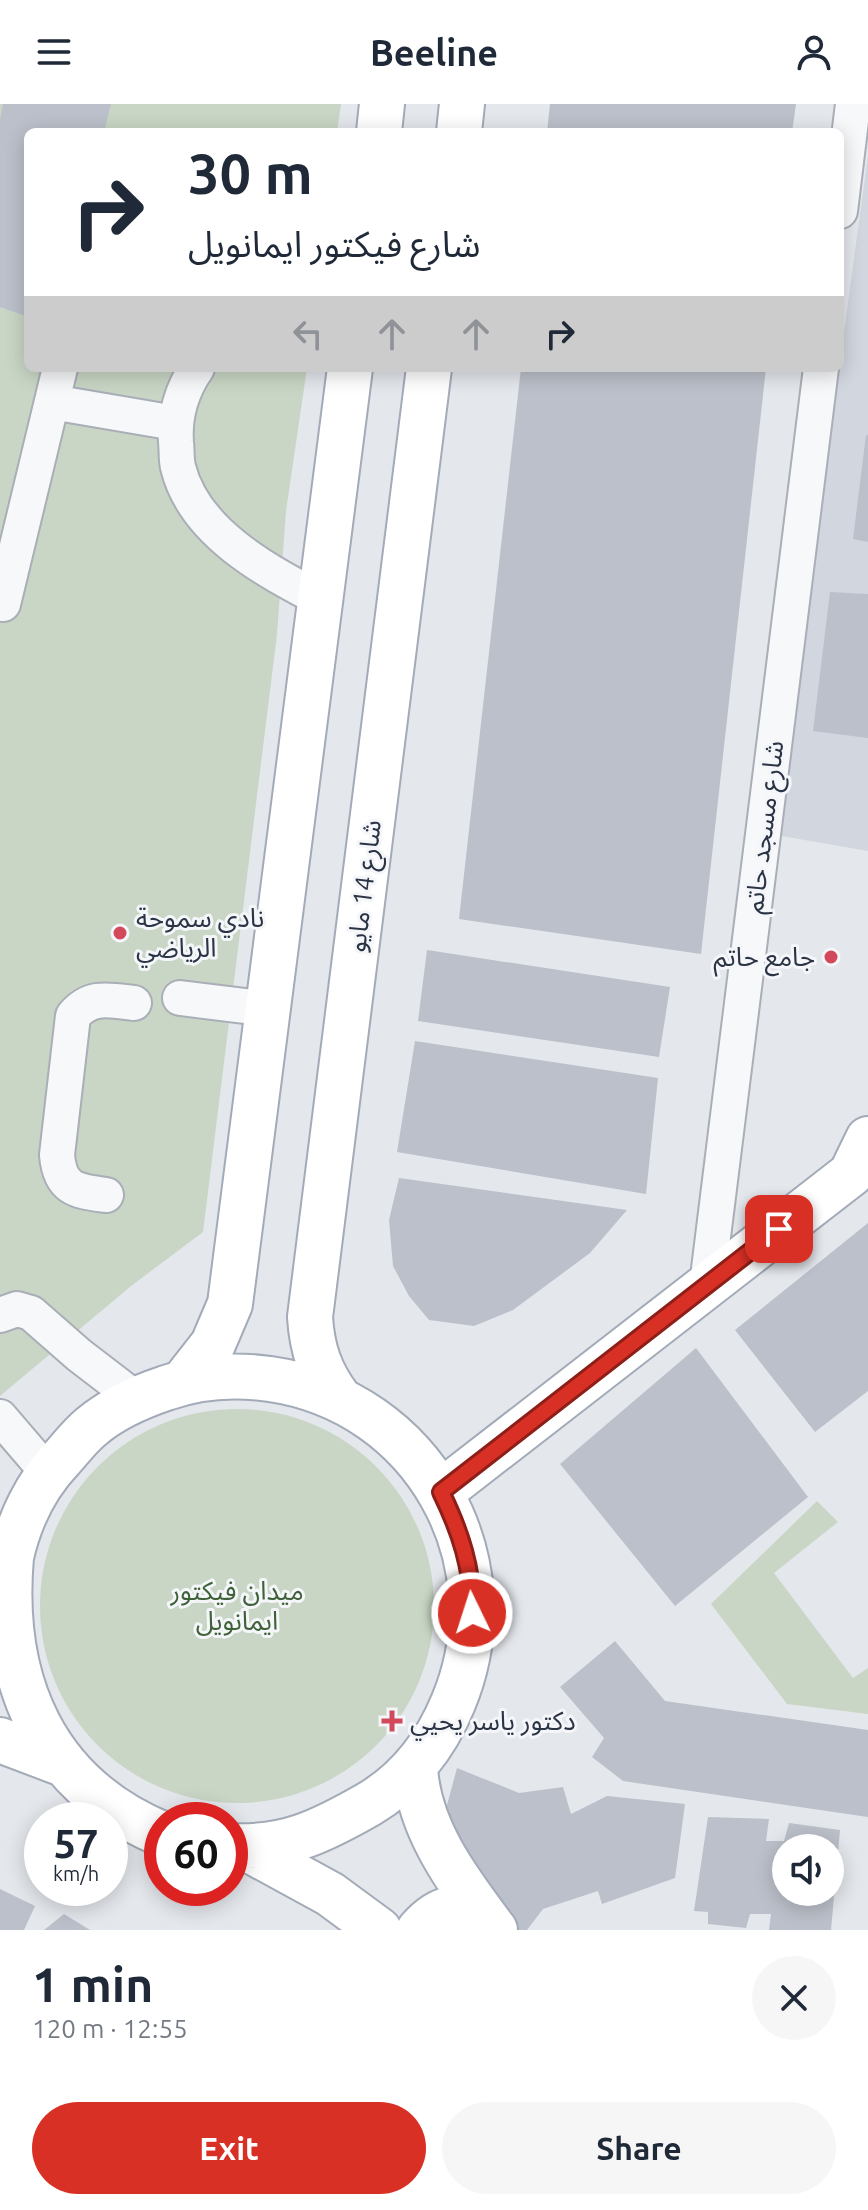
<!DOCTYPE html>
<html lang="en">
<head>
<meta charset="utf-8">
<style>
  body { margin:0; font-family:Ubuntu,"Noto Sans Arabic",sans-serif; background:#f6f6f7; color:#1f2937; height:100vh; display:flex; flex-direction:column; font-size:30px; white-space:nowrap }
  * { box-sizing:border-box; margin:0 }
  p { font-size:26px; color:#747a83 }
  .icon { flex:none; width:44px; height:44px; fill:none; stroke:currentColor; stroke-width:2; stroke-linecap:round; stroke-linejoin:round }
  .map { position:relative; height:1826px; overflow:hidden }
  .details { display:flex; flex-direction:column; background:#fff; flex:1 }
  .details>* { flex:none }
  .guide { position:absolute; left:24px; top:24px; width:820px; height:244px; border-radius:12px; box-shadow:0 4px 20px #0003; background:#fff; color:#1f2937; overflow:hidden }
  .controls { position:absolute; left:772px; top:1730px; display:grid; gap:16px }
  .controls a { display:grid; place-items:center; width:72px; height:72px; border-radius:50%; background:#fff; box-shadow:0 4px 20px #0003; font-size:40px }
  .speed { position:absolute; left:24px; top:1698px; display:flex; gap:16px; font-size:40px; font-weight:700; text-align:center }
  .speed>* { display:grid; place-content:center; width:104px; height:104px; border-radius:50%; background:#fff; box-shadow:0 4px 20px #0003; line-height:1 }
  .speed small { font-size:20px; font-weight:400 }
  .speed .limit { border:12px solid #d22; background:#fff; color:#111 }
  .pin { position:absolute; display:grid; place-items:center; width:68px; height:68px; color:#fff; margin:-34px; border-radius:16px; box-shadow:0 4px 12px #0006 }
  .me { position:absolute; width:88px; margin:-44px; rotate:356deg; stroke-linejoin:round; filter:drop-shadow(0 0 6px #0008) }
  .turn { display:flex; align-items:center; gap:28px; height:168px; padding:0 32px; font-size:36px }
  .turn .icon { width:104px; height:104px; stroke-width:2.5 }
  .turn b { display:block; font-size:56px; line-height:68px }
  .lanes { display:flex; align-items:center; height:76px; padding:0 32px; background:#0003; justify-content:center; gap:40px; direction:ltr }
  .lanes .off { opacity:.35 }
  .round { display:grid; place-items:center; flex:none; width:84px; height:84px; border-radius:42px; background:#f6f6f7 }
  .head { display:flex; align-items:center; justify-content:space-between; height:136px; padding:0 32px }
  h1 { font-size:48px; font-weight:700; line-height:60px }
  .action { display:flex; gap:16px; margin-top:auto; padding:16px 32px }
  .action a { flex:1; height:92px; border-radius:48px; background:#d93025; color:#fff; font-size:32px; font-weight:700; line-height:92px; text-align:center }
  .action a+a { background:#f6f6f7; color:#1f2937 }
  header { display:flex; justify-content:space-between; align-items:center; height:104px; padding:0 32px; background:#fff; font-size:36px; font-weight:700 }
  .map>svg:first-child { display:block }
</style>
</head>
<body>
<header><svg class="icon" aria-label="menu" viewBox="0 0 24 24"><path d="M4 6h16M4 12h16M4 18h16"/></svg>Beeline<svg class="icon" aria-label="person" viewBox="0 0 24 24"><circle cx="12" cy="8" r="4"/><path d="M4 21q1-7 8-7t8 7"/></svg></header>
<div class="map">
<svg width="868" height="1826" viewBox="0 0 868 1826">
  <rect width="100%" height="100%" fill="#e4e7ec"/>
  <path fill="#d2d6de" d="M868,51V747L776,731Z"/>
  <path fill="#c9d6c5" d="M0,0H341L337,28H28V264H307L286,407L277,530L203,1128L131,1182L0,1292Z
    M40 1502a197 197 0 1 1 394 0a197 197 0 1 1-394 0Z
    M817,1397L838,1418L774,1469L853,1574L868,1564V1610L787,1600L711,1500Z"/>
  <path fill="#bbc0ca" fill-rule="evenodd" d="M3,0H111L104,28H28V213L0,203V16Z
    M550,0H796L792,28H547Z
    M521,264H766L701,850L459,815Z
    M866,331H868V438L853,435Z
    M830,488L868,490V634L813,627Z
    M427,846L670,883L659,953L418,917Z
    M415,937L658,974L646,1090L397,1048Z
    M399,1074L627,1106L590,1149L513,1206L474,1222L429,1216L409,1192L393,1162L389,1116Z
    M868,1119V1287L815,1328L735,1226Z
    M696,1244L808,1393L675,1502L560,1360Z
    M615,1537L665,1597L868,1626V1713L623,1677L592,1653L604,1634L560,1583Z
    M457,1664L519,1689L563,1683L571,1710L607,1692L685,1700L675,1774L602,1800L598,1787L543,1805L527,1826H518L443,1716Z
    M708,1713L769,1715L766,1737H784L789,1719L840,1726L831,1826H769L771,1810H750L746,1824L708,1820V1808L694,1807ZM786,1744H830V1788H786Z
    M0,1785L35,1802L24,1826H0Z
    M64,1810L90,1826H44Z"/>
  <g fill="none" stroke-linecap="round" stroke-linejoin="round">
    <g stroke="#a9aeb7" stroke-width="38">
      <path id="minor" d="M840,107L853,0
        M197,264C182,285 174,312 176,338C177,346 176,355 178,363C194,429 267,467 322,496
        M52,298L175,319
        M3,500L60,264
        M180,894L269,905
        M106,1091C77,1087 60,1086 57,1051L73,912C90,891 109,896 134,899
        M707,1181L821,264
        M0,1211L17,1205L31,1209L79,1251L135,1294
        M0,1313L48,1369"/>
    </g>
    <g stroke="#a3abb8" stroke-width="48">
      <path id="major" d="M379,28L382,0
        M459,28L462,0
        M184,1277L213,1240L230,1200L350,264
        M339,1294C320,1269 312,1245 310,1213L429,264
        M441,1388L851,1070L868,1035
        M0,1636L58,1658
        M415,1663C418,1725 459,1778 495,1826
        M162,1730C45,1681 0,1579 11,1453C19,1417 36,1381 62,1354C71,1344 80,1332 91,1323C112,1305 139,1293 166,1284C199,1272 235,1270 270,1275C423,1297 513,1456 453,1599C436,1640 408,1677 369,1700C322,1727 286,1745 230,1742
        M244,1743L330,1790L379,1826
        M419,1826C440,1802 456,1800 484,1812"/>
    </g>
    <use href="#minor" stroke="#f7f8fa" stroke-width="34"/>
    <use href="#major" stroke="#fff" stroke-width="44"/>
  </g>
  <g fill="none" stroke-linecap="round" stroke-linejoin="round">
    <g stroke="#8d1f18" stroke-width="20">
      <path id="route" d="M472,1509C473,1465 460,1427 441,1388L779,1125"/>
    </g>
    <use href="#route" stroke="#d93025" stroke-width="14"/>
  </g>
  <g fill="#d1495b" stroke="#f4f6f9" stroke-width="3">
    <circle cx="120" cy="829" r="8"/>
    <circle cx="831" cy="853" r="8"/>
    <path d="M388 1605h8v8h8v8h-8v8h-8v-8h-8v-8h8z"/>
  </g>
  <g text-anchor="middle" stroke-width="6" stroke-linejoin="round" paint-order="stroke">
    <g font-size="26" fill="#2b3445" stroke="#f4f6f9">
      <text transform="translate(764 723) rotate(-83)" y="9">شارع مسجد حاتم</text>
      <text transform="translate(364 782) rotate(-83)" y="9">شارع 14 مايو</text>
    </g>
    <g font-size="26" fill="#2b3445" stroke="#f4f6f9" text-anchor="start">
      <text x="136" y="823">نادي سموحة<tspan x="136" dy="30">الرياضي</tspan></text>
      <text x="815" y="862" text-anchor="end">جامع حاتم</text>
      <text x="410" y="1626">دكتور ياسر يحيي</text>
    </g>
    <g font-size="26" fill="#3f6138" stroke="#f4f6f9">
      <text x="237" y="1496">ميدان فيكتور<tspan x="237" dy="30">ايمانويل</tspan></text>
    </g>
  </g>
</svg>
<div class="controls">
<a><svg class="icon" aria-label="sound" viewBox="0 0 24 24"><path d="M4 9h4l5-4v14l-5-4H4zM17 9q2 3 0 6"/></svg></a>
</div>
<div class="speed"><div>57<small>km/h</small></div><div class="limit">60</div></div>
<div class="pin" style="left:779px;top:1125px;background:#d93025"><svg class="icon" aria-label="arrive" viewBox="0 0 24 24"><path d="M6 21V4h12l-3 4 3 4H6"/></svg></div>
<svg class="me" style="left:472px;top:1509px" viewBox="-20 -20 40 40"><circle r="17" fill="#d93025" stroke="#fff" stroke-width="3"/><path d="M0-11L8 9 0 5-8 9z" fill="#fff"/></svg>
<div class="guide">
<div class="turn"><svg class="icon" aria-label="right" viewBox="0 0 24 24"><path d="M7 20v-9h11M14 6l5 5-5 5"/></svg><div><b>30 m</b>شارع فيكتور ايمانويل</div></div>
<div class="lanes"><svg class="icon off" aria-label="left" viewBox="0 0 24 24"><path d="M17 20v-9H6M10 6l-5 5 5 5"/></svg><svg class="icon off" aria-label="ahead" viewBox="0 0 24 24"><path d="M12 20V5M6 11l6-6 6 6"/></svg><svg class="icon off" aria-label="ahead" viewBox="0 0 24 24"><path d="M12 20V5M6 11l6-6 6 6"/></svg><svg class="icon" aria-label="right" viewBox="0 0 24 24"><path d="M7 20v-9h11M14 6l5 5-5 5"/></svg></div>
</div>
</div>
<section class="details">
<div class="head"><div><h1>1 min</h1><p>120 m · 12:55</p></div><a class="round"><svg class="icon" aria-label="close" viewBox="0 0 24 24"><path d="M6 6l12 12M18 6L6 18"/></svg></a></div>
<div class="action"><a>Exit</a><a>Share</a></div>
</section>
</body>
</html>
